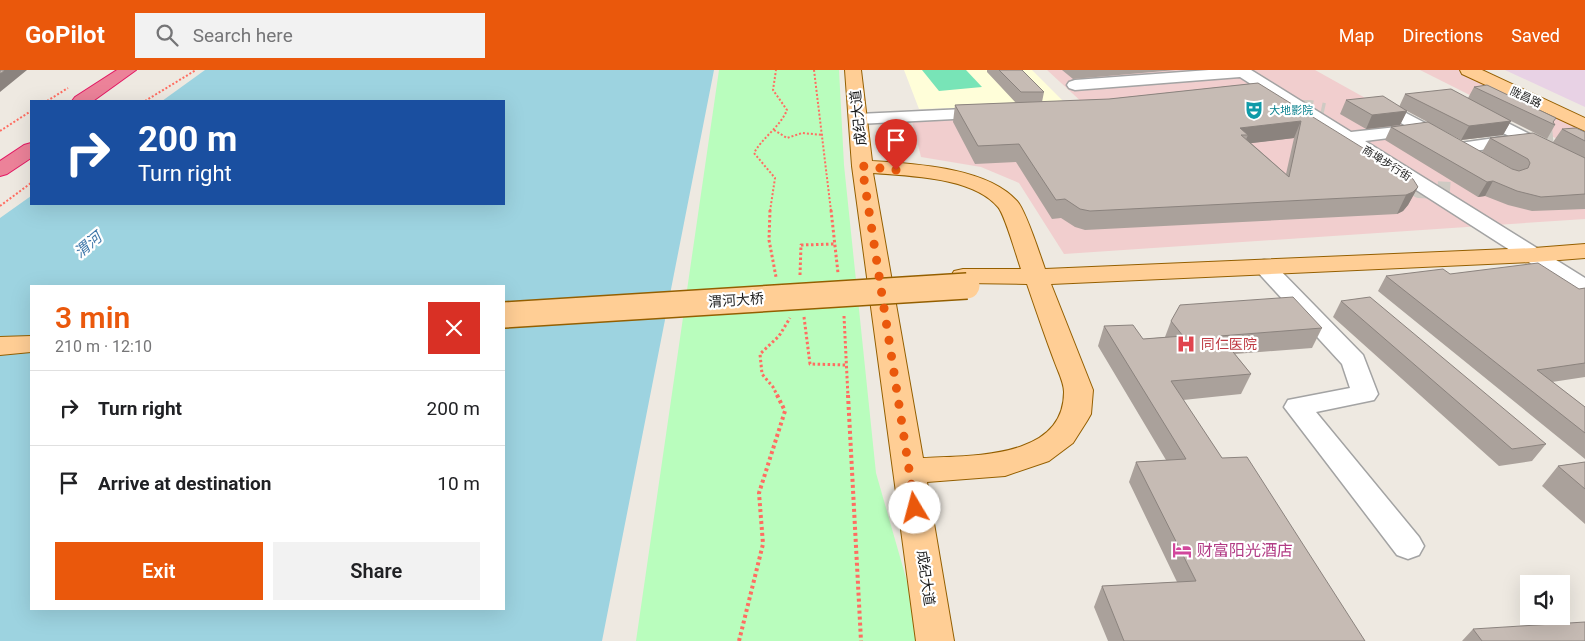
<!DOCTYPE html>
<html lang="en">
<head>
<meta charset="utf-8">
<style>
  body { margin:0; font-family:Roboto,"Noto Sans SC",sans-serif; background:#f2f2f2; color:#202124; height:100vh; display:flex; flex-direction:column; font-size:19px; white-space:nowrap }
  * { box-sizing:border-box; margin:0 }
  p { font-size:16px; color:#757577 }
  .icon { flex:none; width:28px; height:28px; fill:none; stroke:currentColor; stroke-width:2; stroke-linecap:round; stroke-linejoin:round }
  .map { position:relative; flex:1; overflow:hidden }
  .panel { position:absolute; left:30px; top:215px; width:475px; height:325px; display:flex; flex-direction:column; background:#fff; border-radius:0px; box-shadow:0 5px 20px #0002 }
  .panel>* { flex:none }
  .guide { position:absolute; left:30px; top:30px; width:475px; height:105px; border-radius:0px; box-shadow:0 5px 20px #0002; background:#1a4fa0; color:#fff; overflow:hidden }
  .tools { position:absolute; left:1520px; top:505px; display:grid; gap:10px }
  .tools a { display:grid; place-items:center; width:50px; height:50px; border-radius:0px; background:#fff; box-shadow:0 5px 20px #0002; font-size:25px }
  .pin { position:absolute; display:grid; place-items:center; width:42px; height:42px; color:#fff; margin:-51px -21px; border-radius:50% 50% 50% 0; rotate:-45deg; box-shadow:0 0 5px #0007 }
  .pin .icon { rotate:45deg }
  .me { position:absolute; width:55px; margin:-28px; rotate:352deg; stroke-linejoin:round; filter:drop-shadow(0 0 4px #0008) }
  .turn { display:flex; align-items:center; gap:18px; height:105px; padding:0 25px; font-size:22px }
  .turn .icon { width:65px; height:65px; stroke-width:2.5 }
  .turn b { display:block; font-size:35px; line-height:42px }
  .round { display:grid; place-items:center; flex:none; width:52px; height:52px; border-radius:0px; background:#f2f2f2 }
  .overview { display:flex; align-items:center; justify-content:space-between; height:85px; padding:0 25px }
  h1 { font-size:30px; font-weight:600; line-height:38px; color:#ea580c }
  .button { display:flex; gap:10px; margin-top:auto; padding:10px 25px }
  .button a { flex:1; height:58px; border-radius:0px; background:#ea580c; color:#fff; font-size:20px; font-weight:600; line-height:58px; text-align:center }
  .button a+a { background:#f2f2f2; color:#202124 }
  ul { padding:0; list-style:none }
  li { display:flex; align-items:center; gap:15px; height:75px; padding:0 25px; border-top:1px solid #e0e0e0 }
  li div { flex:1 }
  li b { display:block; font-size:19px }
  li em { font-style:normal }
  header { display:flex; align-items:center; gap:30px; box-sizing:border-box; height:70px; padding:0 25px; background:#ea580c; color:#fff }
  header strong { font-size:24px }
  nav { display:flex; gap:28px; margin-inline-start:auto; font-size:18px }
  .search { width:350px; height:45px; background:#f2f2f2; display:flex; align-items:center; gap:12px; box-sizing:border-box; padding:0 18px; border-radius:0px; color:#757577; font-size:19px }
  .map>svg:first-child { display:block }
</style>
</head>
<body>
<header>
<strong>GoPilot</strong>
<div class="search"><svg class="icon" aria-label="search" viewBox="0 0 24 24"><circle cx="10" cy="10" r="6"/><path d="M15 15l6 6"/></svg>Search here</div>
<nav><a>Map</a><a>Directions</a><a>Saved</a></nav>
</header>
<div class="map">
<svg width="1585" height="571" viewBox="0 0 1585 571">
  <rect width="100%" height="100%" fill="#eee9e1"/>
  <path fill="#f1cece" d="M1047,0H1315L1527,118H1585V149L1064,184L1019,113L981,97L921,87L910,43L1085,35Z
    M1420,0H1464L1585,59V83Z"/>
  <path fill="#e8d2e5" d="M1505,0H1585V37Z"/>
  <path fill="#fffed9" d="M904,0H1032L1067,35L919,39Z"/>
  <path fill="#b9fdbd" d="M719,0H839L844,95L876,403L924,571H636Z"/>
  <path fill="#78e4b7" d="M922,0H966L982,17L939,21Z"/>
  <path fill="#9dd3e0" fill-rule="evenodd" d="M205,0H714L602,571H0V148L31,126V134H504V31H162ZM31,216H504V539H31Z"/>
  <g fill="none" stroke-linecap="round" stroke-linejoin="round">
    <path stroke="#cecac3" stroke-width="18" stroke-dasharray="18 9" stroke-linecap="butt" d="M1294,39H1310L1324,42
      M1535,68L1556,66
      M1412,114L1419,119L1450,121"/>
    <g stroke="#a3a3a3" stroke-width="3">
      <path id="minor" d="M1209,0H1251L1351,62L1406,56L1379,40L1377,37L1379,34L1385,32L1450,66L1453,70L1450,74L1444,75L1438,74L1421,64L1365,71L1585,208V225L1577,223L1240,7L1075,20L1069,18L1067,15L1069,12L1075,10Z
        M1476,37L1585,92V105L1525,74L1459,83L1453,82L1450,78L1453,74L1509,66L1470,46L1468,42L1470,38Z
        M986,38L992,39L994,43L992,47L858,54L852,53L850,49L852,45L858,44Z
        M1264,190L1272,192L1363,285L1378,324L1374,330L1316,342L1419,467L1424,476L1419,485L1408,489L1397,485L1284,337L1288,330L1350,318L1342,294L1253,197L1256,192Z"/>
    </g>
    <g stroke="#945f00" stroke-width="2">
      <path id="major" d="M845,0H861L872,91C914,94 987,97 1017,131C1026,141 1040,185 1045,199L1534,178L1585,174V188L1534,192L1051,214L1093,320L1091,344L1087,351L1073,373L1049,391L1005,406L927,412L954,571H916L852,96ZM873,103C910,106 973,107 998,137C1005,145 1017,188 1021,199H963L954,201L951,206L954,211L963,213L1027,214C1036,240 1045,267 1055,293C1058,301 1064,313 1064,322C1064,390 970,385 923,388Z
        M1460,0H1482L1585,48V61L1462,4Z
        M31,266V282L0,285V267Z"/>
    </g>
    <g stroke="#e31763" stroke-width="2">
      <path id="highway" d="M117,0H136L93,31H72L75,27Z
        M31,73V88L7,104L0,106V91L24,75Z"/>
    </g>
    <path stroke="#ff6d61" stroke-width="2" stroke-dasharray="2 2" stroke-linecap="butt" d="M814,0L831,141
      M47,31L68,18
      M145,31L196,0
      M774,60L787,68L802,63L823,65
      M0,61L31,41
      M0,136L31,113
      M770,141L775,108L754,83C763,67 780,57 787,40L773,20L776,0"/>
    <path stroke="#ff6d61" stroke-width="3" stroke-dasharray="2.5 2.5" stroke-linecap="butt" d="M770,140L769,170L776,207
      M831,140L838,203
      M800,205L801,175L835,174
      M844,246L848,327
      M804,247L810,294L847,295
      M778,327L773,317L762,304L760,284L779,266L790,248"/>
    <path stroke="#ff6d61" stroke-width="4" stroke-dasharray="3 3" stroke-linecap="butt" d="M848,325L861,571
      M739,571L763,474L759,423L785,341L777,325"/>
    <use href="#minor" fill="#fff" fill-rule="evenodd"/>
    <use href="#major" fill="#ffce95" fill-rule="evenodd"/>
    <use href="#highway" fill="#ec8299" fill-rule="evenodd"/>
    <g stroke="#945f00" stroke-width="28" stroke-linecap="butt">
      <path id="major-bridge" d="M504,245L967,216"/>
    </g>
    <use href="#major-bridge" stroke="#ffce95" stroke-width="25"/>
  </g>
  <path fill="#aaa19b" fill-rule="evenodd" d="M987,0H1022L1044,22L1042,32L1109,29L1258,13L1418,117L1408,135L1403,141L1397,144L1085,160L1075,157L1061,148L1052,149L1016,92L975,94L953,52L955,35L1016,33L987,2ZM1294,68L1286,104L1251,73Z
    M1062,0H1176L1073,9Z
    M1474,17L1553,52L1555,55L1547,69L1507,49L1511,51L1503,65L1461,70L1407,41L1400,55L1366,59L1340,44L1346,30L1399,37L1405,24L1468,28Z
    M1391,57L1514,100L1482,82L1490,68L1553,72L1562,59L1585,62V139L1532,141L1508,135L1485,126L1478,127L1385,70Z
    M1450,204L1579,219L1585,218V307L1552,312L1585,337V389L1378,221L1386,206Z
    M1341,231L1546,374L1532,391L1499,396L1333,247Z
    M1171,251L1322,258L1312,278L1235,284L1251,304L1241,324L1183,330L1222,388L1365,571H1108L1094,537L1102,516L1177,512L1129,412L1136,392L1166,390L1098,276L1104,256L1143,269L1165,267Z
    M1585,392V454L1542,416L1558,396Z
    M1473,559L1585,571H1462Z"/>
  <path fill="#8b837e" d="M5,0H27L0,22V4Z
    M1407,41L1400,55L1366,59L1372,45Z
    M1301,51L1294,68L1244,74L1248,65H1241L1240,58Z
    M1511,51L1503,65L1461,70L1469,56Z
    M1493,111L1485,126L1478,127L1487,112Z
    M1418,117L1408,135L1403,141L1397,144L1406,125Z"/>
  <path fill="#c6bbb4" stroke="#8b837e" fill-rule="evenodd" d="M0,0H5L0,4Z
    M999,0H1022L1044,22H1021Z
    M1258,13L1413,109L1418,117L1413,122L1406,125L1090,141L1080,139L1065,129L1056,130L1019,74L978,76L955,35L1109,29ZM1301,51L1289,107L1241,65H1248L1240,58Z
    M1487,15L1556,48L1553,52L1555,55L1474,17Z
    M1451,19L1511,51L1469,56L1405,24Z
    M1383,26L1407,41L1372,45L1346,30Z
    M1428,52L1512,99L1519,101L1528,98L1530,93L1528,89L1490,68L1533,63L1585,88V124L1541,127L1517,121L1493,111L1487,112L1391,57Z
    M1576,58L1585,62V71L1562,59Z
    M1538,193L1579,219L1585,218V293L1537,300L1585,337V363L1386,206L1443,199L1450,204Z
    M1293,227L1322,258L1220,266L1251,304L1171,311L1222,388L1247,387L1365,571H1124L1102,516L1196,511L1136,392L1186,389L1104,256L1133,255L1143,269L1183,266L1171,251L1180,235Z
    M1370,227L1546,374L1512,379L1341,231Z
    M1585,392V419L1558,396Z
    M1585,552V571H1482L1473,559Z"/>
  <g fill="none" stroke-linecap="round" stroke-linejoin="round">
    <path stroke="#ea580c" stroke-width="9" stroke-dasharray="0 16.2" d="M896,100L862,96L915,438"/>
  </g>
  <defs>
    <g id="theatre-bare" transform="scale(1.5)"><path d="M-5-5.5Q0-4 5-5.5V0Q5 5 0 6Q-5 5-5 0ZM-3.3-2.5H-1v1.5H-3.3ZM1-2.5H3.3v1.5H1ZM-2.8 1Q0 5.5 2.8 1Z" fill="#0f9aa8" stroke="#fff" stroke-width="2.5" paint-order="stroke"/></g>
    <g id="hospital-bare" transform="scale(1.5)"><path d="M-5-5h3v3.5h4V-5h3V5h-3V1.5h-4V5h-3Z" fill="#e0444e" stroke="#fff" stroke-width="2.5" paint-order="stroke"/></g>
    <g id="hotel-bare" transform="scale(1.5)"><path d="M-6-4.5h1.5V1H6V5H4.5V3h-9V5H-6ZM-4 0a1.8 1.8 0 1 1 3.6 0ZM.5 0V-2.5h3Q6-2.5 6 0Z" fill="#d1479c" stroke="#fff" stroke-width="2.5" paint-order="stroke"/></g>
  </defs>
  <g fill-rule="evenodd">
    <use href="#theatre-bare" x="1254" y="40"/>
    <use href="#hospital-bare" x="1186" y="274"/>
    <use href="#hotel-bare" x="1182" y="480"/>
  </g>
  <g text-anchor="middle" stroke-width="4.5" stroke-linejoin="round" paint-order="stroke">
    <g font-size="11" fill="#1c1c1c" stroke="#fff">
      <text transform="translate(1526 27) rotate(25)" y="4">陇昌路</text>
      <text transform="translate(1387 93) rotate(32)" y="4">商埠步行街</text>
    </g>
    <g font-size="11" fill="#0d838f" stroke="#fff" text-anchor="start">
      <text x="1269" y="44">大地影院</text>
    </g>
    <g font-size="14" fill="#1c1c1c" stroke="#fff">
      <text transform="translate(858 48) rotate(-96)" y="5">成纪大道</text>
      <text transform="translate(736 230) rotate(-4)" y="5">渭河大桥</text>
      <text transform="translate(926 508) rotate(82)" y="5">成纪大道</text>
    </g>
    <g font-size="14" fill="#be3a42" stroke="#fff" text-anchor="start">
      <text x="1201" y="279">同仁医院</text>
    </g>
    <g font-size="15" font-style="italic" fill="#4078aa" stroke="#fff">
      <text transform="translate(88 175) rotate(-40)" y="5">渭河</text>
    </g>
    <g font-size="16" fill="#b23c85" stroke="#fff" text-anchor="start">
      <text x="1197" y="486">财富阳光酒店</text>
    </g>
  </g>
</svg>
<div class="tools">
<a><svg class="icon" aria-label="sound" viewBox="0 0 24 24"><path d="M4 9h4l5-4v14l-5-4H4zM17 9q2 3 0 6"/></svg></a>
</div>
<div class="pin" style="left:896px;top:100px;background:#d93025"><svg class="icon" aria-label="arrive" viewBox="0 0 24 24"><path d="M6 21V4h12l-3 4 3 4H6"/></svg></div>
<svg class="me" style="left:915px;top:438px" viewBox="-20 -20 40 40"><circle r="19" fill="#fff"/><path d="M0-13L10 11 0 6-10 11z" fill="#ea580c"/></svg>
<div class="guide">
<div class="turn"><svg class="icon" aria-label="right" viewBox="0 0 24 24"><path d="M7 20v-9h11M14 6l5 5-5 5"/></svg><div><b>200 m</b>Turn right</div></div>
</div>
<section class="panel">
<div class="overview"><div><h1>3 min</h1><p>210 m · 12:10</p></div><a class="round" style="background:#d93025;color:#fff"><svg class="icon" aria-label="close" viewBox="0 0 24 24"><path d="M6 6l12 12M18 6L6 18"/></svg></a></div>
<ul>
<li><svg class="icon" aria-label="right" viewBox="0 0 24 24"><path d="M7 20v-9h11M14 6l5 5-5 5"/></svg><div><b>Turn right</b></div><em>200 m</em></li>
<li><svg class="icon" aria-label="arrive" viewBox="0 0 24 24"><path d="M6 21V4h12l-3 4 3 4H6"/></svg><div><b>Arrive at destination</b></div><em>10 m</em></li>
</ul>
<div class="button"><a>Exit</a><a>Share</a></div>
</section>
</div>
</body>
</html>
